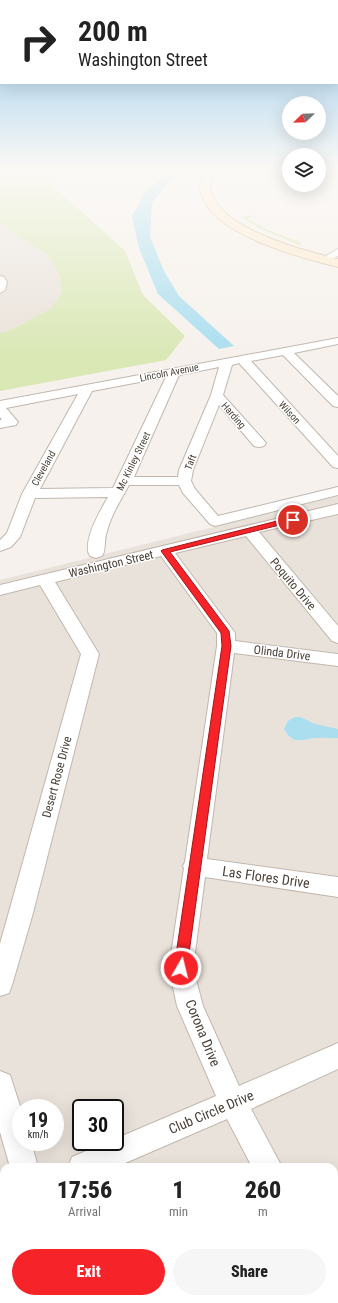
<!DOCTYPE html>
<html lang="en">
<head>
<meta charset="utf-8">
<style>
  body { margin:0; font-family:"Roboto Condensed",sans-serif; background:#f6f6f6; color:#222; height:100vh; display:flex; flex-direction:column; font-size:15px; white-space:nowrap }
  * { box-sizing:border-box; margin:0 }
  p { font-size:13px; color:#767676 }
  .icon { flex:none; width:22px; height:22px; fill:none; stroke:currentColor; stroke-width:2; stroke-linecap:round; stroke-linejoin:round }
  .map { position:relative; flex:1; overflow:hidden }
  .drawer { position:absolute; left:0px; top:1163px; width:338px; height:140px; display:flex; flex-direction:column; background:#fff; border-radius:12px 12px 0 0; box-shadow:0 4px 16px #0002 }
  .drawer>* { flex:none }
  .banner { position:absolute; left:0px; top:0px; width:338px; height:84px; box-shadow:0 4px 16px #0002; background:#fff; color:#222; overflow:hidden }
  .needle { width:26px; rotate:247deg }
  .tools { position:absolute; left:282px; top:96px; display:grid; gap:8px }
  .tools a { display:grid; place-items:center; width:44px; height:44px; border-radius:50%; background:#fff; box-shadow:0 4px 16px #0002; font-size:20px }
  .speed { position:absolute; left:12px; top:1099px; display:flex; gap:8px; font-size:20px; font-weight:700; text-align:center }
  .speed>* { display:grid; place-content:center; width:52px; height:52px; border-radius:50%; background:#fff; box-shadow:0 4px 16px #0002; line-height:1 }
  .speed small { font-size:10px; font-weight:400 }
  .speed .limit { border:2px solid #111; border-radius:6px; background:#fff; color:#111 }
  .pin { position:absolute; display:grid; place-items:center; width:34px; height:34px; color:#fff; margin:-17px; border:2px solid #fff; border-radius:50%; box-shadow:0 1px 4px #0007 }
  .me { position:absolute; width:44px; margin:-22px; rotate:8deg; stroke-linejoin:round; filter:drop-shadow(0 0 3px #0008) }
  .turn { display:flex; align-items:center; gap:14px; height:84px; padding:0 12px; font-size:18px }
  .turn .icon { width:52px; height:52px; stroke-width:2.5 }
  .turn b { display:block; font-size:28px; line-height:34px }
  .eta { display:flex; justify-content:space-evenly; align-items:center; height:68px; text-align:center }
  .eta b { font-size:24px; font-weight:800; line-height:28px }
  .action { display:flex; gap:8px; margin-top:auto; padding:8px 12px }
  .action a { flex:1; height:46px; border-radius:24px; background:#f62328; color:#fff; font-size:16px; font-weight:800; line-height:46px; text-align:center }
  .action a+a { background:#f6f6f6; color:#222 }
  .map>svg:first-child { display:block }
</style>
</head>
<body>
<div class="map">
<svg width="338" height="1303" viewBox="0 0 338 1303">
  <rect width="100%" height="100%" fill="#f6f1ec"/>
  <path fill="#e9e2da" fill-rule="evenodd" d="M0,224L48,255L60,276L62,293L49,310L8,331L0,333Z
    M338,496V1208L334,1210V1167H4V1299H148L140,1303H0V580ZM21,1108H55V1142H21ZM81,1108H115V1142H81Z"/>
  <path fill="#f6e5d9" d="M338,1212V1268L334,1260V1214Z"/>
  <path fill="#dae8b6" d="M0,169H34L125,251L143,295L185,336L166,360L0,391V333L8,331L49,310L62,293L60,276L48,255L0,224Z
    M249,215L253,217L247,218L266,229L301,243L299,245L263,230L240,217Z"/>
  <path fill="#abdff0" d="M170,169H183L168,182L152,203L150,237L164,271L179,296L234,346L219,349L158,294L139,248L132,216L145,192Z
    M295,717H301L315,724L338,729V738C331,739 325,737 318,738C303,738 294,747 284,729L288,721Z"/>
  <g fill="none" stroke-linecap="round" stroke-linejoin="round">
    <g stroke="#c1b7ae" stroke-width="2">
      <path id="minor" d="M40,169H49L54,175L53,177H47Z
        M338,249V256L324,263L319,260Z
        M0,276L4,277L7,282L5,290L0,293Z
        M338,338V344L294,353L338,396V407L333,406L283,355L251,361L338,456V468L333,467L239,363L232,365L223,395L266,443L264,446L259,447L254,446L219,405L193,470L191,481L195,489L218,516L338,487V495L215,526L210,524L183,493L179,485H129C120,501 110,517 106,535C104,542 106,551 102,556L96,558L90,556C81,543 101,509 108,497L35,498L20,537L11,547L0,551V540L7,533L22,494L78,394L6,408L18,422L16,425L0,428V420H2L0,417V401ZM219,367L211,395L179,470L178,477H134L179,375ZM166,377L113,488L40,489L92,391Z
        M338,504V514L259,532L338,626V643L332,641L246,536L175,553L235,633V641L338,654V666L234,653L207,859L338,877V897L205,877L193,968L203,1006L239,1086L338,1043V1069L251,1109L282,1167H252L227,1119L116,1167H68L72,1157L107,1142H115V1139L216,1096L177,1006L169,968L184,868L183,866L185,862L217,646V633L161,556L55,582L99,654L33,913L12,985L9,993L0,996V944L81,654L40,585L0,595V585Z
        M0,1071L10,1075L21,1109V1142H31L38,1167H10L0,1132Z
        M4,1185V1215L0,1217V1187Z"/>
    </g>
    <g stroke="#d7bf9f" stroke-width="2">
      <path id="secondary" d="M206,169H216C214,175 210,181 210,187C210,190 212,193 213,196C226,230 304,251 338,259V267C302,258 217,236 203,198C202,195 199,190 200,187C201,181 204,175 206,169Z"/>
    </g>
    <use href="#minor" fill="#fff" fill-rule="evenodd"/>
    <use href="#secondary" fill="#feeace" fill-rule="evenodd"/>
  </g>
  <linearGradient id="sky" x2="0" y2="1"><stop stop-color="#8fc5eb"/><stop offset="0.48" stop-color="#fbf9f6"/><stop offset="1" stop-color="#fbf9f6" stop-opacity="0"/></linearGradient>
  <rect width="338" height="352" fill="url(#sky)"/>
  <path fill="#f62328" stroke="#a0171a" d="M293,517L297,520L296,521L170,552L229,631L231,646L187,968L185,972L181,973L176,972L174,968L222,646L221,633L161,551L162,550Z"/>
  <g text-anchor="middle" stroke-width="3" stroke-linejoin="round" paint-order="stroke">
    <g font-size="10" fill="#4a4139" stroke="#fff">
      <text transform="translate(169 372) rotate(-11)" y="4">Lincoln Avenue</text>
      <text transform="translate(290 412) rotate(47)" y="4">Wilson</text>
      <text transform="translate(234 415) rotate(49)" y="4">Harding</text>
      <text transform="translate(133 461) rotate(-64)" y="4">Mc Kinley Street</text>
      <text transform="translate(190 462) rotate(-69)" y="4">Taft</text>
      <text transform="translate(43 468) rotate(-61)" y="4">Cleveland</text>
    </g>
    <g font-size="12" fill="#4a4139" stroke="#fff">
      <text transform="translate(111 564) rotate(-13)" y="4">Washington Street</text>
      <text transform="translate(293 584) rotate(50)" y="4">Poquito Drive</text>
      <text transform="translate(282 653) rotate(7)" y="4">Olinda Drive</text>
      <text transform="translate(57 777) rotate(-75)" y="4">Desert Rose Drive</text>
    </g>
    <g font-size="14" fill="#4a4139" stroke="#fff">
      <text transform="translate(266 877) rotate(8)" y="5">Las Flores Drive</text>
      <text transform="translate(203 1033) rotate(68)" y="5">Corona Drive</text>
      <text transform="translate(211 1112) rotate(-23)" y="5">Club Circle Drive</text>
    </g>
  </g>
</svg>
<div class="tools">
<a><svg class="needle" viewBox="-14 -14 28 28"><path d="M0-13l5 13h-10z" fill="#e53935"/><path d="M0 13l5-13h-10z" fill="#767676"/></svg></a>
<a><svg class="icon" aria-label="layers" viewBox="0 0 24 24"><path d="M12 4l9 5-9 5-9-5zM3 14l9 5 9-5"/></svg></a>
</div>
<div class="speed"><div>19<small>km/h</small></div><div class="limit">30</div></div>
<div class="pin" style="left:293px;top:520px;background:#d93025"><svg class="icon" aria-label="arrive" viewBox="0 0 24 24"><path d="M6 21V4h12l-3 4 3 4H6"/></svg></div>
<svg class="me" style="left:181px;top:968px" viewBox="-20 -20 40 40"><circle r="17" fill="#f62328" stroke="#fff" stroke-width="3"/><path d="M0-11L8 9 0 5-8 9z" fill="#fff"/></svg>
<div class="banner">
<div class="turn"><svg class="icon" aria-label="right" viewBox="0 0 24 24"><path d="M7 20v-9h11M14 6l5 5-5 5"/></svg><div><b>200 m</b>Washington Street</div></div>
</div>
<section class="drawer">
<div class="eta">
<div><b>17:56</b><p>Arrival</p></div>
<div><b>1</b><p>min</p></div>
<div><b>260</b><p>m</p></div>
</div>
<div class="action"><a>Exit</a><a>Share</a></div>
</section>
</div>
</body>
</html>
